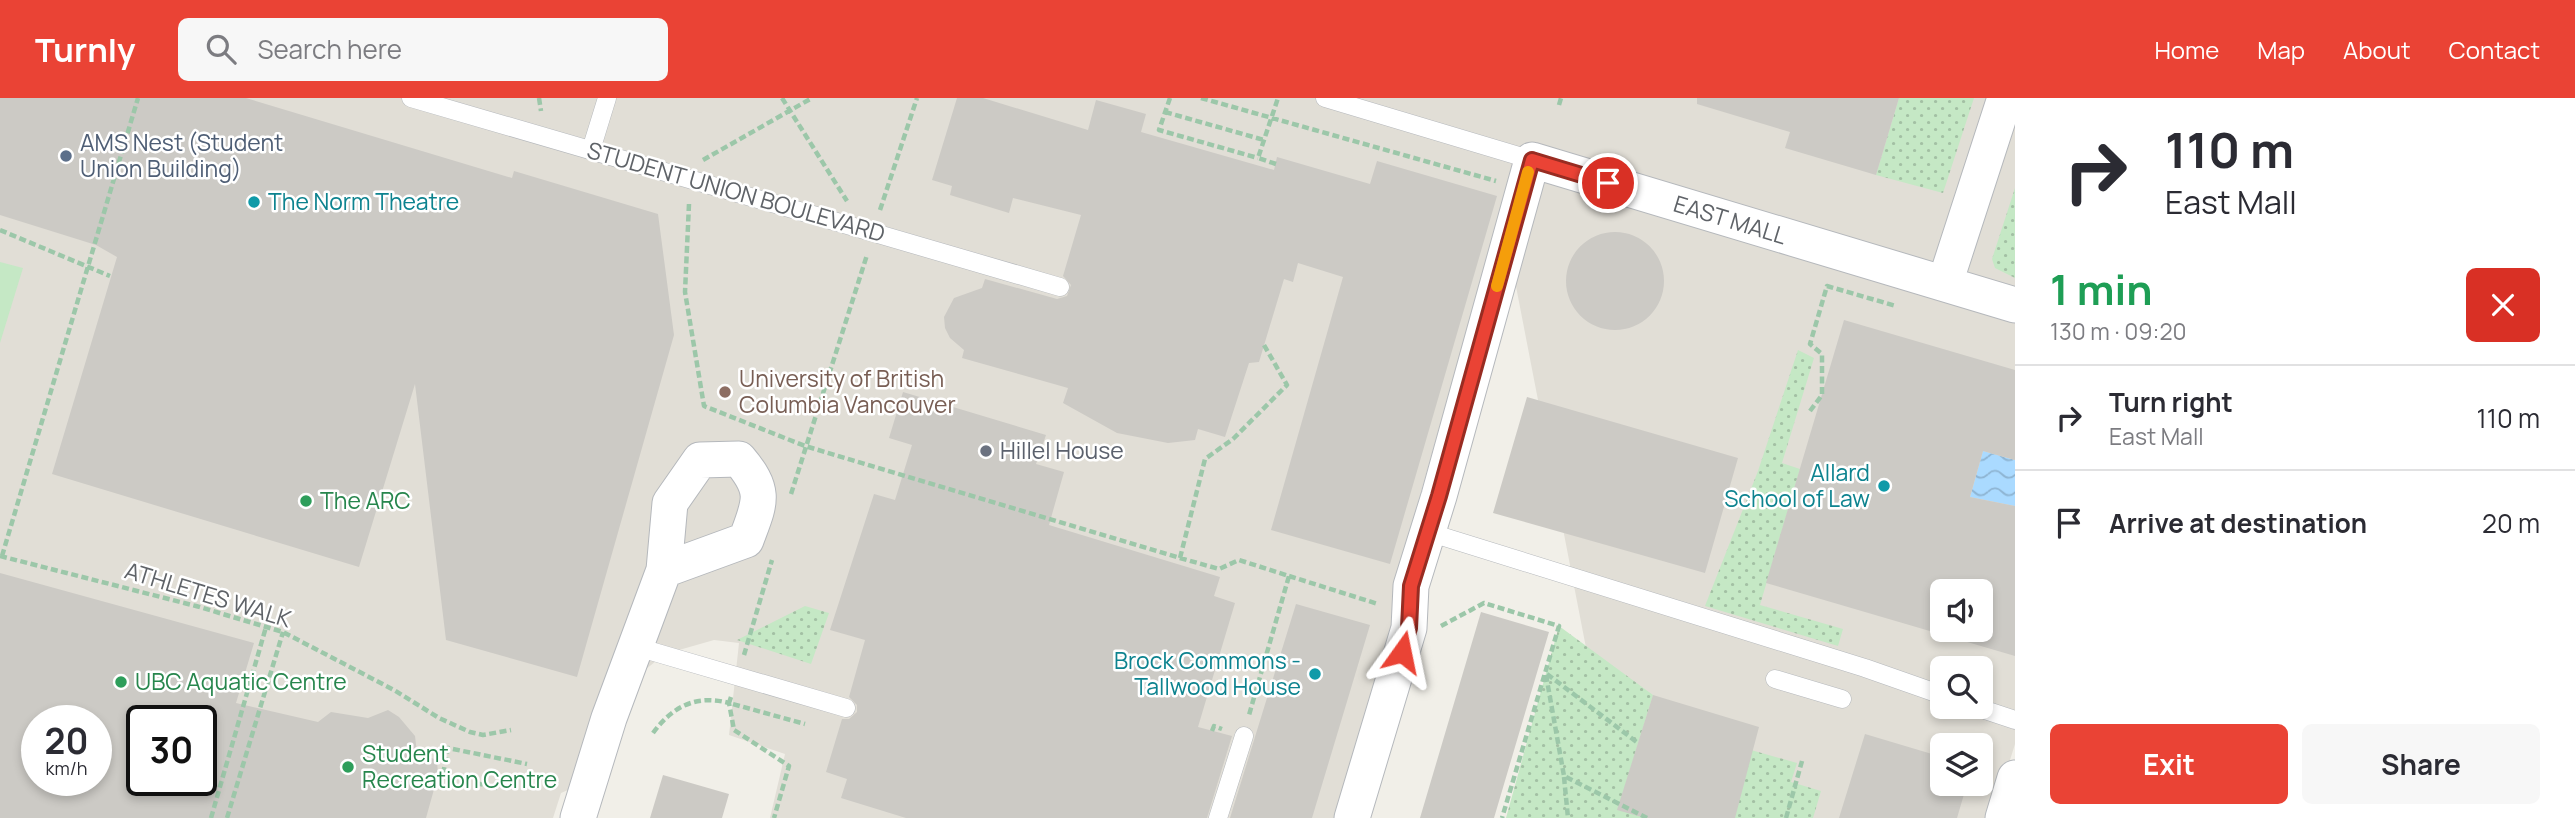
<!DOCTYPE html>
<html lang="en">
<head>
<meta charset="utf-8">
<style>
  body { margin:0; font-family:Manrope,sans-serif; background:#f7f7f7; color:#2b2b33; height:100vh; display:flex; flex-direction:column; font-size:26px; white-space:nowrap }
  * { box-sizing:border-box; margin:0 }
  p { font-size:23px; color:#7c7c81 }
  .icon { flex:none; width:38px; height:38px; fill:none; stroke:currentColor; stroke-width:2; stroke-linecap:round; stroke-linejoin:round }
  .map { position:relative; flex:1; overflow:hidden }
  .details { display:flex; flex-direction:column; background:#fff; width:560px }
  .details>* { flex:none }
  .banner { background:#fff; color:#2b2b33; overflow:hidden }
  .fabs { position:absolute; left:1930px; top:481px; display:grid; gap:14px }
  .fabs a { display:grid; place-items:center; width:63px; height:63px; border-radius:10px; background:#fff; box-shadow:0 4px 10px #0003; font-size:35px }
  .speed { position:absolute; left:21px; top:607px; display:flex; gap:14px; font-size:35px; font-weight:700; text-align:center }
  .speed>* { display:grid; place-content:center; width:91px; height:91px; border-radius:50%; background:#fff; box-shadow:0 4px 10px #0003; line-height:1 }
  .speed small { font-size:18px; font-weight:400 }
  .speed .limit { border:4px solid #111; border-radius:10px; background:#fff; color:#111 }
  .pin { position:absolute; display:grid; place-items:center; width:60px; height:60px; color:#fff; margin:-30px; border:4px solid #fff; border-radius:50%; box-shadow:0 2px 7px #0007 }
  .me { position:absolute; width:77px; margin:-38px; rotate:12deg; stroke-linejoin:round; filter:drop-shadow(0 0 5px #0008) }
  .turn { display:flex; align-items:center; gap:24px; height:147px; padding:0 35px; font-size:32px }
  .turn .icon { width:91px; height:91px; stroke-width:2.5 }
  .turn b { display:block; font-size:49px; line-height:60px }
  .round { display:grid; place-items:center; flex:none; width:74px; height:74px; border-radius:10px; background:#f7f7f7 }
  .head { display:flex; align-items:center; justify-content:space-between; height:119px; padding:0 35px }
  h1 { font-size:42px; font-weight:700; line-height:52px; color:#1e9e55 }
  .cta { display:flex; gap:14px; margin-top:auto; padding:14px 35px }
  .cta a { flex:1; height:80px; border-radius:10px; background:#ea4335; color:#fff; font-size:28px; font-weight:700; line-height:80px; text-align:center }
  .cta a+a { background:#f7f7f7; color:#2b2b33 }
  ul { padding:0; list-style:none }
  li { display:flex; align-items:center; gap:21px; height:105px; padding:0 35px; border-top:2px solid #e1e1e2 }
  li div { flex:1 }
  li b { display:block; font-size:26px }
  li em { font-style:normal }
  header { display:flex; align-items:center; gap:42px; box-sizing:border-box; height:98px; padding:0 35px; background:#ea4335; color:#fff }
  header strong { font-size:33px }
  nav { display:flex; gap:38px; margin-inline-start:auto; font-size:24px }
  .search { width:490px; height:63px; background:#f7f7f7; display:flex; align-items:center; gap:18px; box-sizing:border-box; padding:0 24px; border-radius:10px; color:#7c7c81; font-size:26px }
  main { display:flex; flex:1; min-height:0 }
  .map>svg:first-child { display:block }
</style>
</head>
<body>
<header>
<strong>Turnly</strong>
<div class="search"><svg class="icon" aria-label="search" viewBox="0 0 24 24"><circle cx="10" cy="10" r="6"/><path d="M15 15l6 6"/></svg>Search here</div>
<nav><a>Home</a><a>Map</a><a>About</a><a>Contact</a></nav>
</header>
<main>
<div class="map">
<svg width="2015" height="720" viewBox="0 0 2015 720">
  <defs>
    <pattern id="grass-dots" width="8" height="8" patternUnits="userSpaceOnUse" patternTransform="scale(1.75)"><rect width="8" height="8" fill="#c5e8c5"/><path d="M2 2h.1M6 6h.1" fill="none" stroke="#a3c0a4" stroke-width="1.8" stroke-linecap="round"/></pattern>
    <pattern id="water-waves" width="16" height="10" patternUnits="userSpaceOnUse" patternTransform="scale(1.75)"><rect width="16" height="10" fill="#aadaff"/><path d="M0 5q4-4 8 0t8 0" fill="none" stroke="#8eb4d2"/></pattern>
  </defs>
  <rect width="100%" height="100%" fill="#f1efe8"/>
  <path fill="#e1ded6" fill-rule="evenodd" d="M0,0H2015V646L1992,720H1619L1501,111L1397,479L1393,523L1336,720H770L785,656L729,637L739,545L714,542L665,556L641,575L575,689L561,695L553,720H0ZM1942,494H1981V532H1942ZM1942,570H1981V609H1942ZM37,623H96V682H37ZM142,623H201V682H142ZM1942,648H1981V686H1942Z"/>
  <path fill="url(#grass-dots)" d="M1899,0H1974L1943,95L1876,77Z
    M2015,90V180L1995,170L1992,161Z
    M1798,252L1814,260L1782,365L1800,371L1760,507L1843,531L1838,548L1705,508L1758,373Z
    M805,508L829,515L811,566L737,542Z
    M1559,528L1653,597L1618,711L1645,720H1506Z
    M1737,648L1797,665L1791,684L1821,693L1813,720H1733Z"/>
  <path fill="#c5e8c5" d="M0,164L23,170L0,245Z"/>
  <path fill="url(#water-waves)" d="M1983,353L2015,362V408L1970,399Z"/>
  <path fill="#cccac5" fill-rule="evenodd" d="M0,0H246L512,80L514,73L658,116L674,237L577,579L446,542L415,286L359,469L52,376L117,159L96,147L0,117Z
    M957,0H983L1088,32L1096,2L1146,16L1141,34L1274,72L1277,59L1370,86L1377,63L1497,98L1390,466L1271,432L1343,179L1298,165L1293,184L1284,181L1259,264L1249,265L1225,339L1198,331L1195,342L1168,345L1117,335L1063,305L1068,290L962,260L964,252L950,240L945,230L944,219L954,200L982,190L985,181L1057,201L1067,198L1071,187L1063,178L1081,117L1013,100L1009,115L950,97L952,88L932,82Z
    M1697,0H1899L1876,77L1785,50L1790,34L1697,6Z
    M1566 183a49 49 0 1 1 98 0a49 49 0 1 1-98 0Z
    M1844,222L2015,272V362L1983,353L1970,399L2015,408V558L1766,485ZM1942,494H1981V532H1942Z
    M903,294L1046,337L1036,366L1064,374L1049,427L1220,479L1214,498L1235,505L1198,629L1232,638L1207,720H906L841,700L847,681L826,674L842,621H849L857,614V607L849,599L865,542L830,532L874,396L895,402L912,347L889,340Z
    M1527,299L1738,360L1705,475L1493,415Z
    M0,475L254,545L236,605L318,624L331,614L368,620L388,612L399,619L415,638L417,655L437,662L438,677L426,720H0ZM37,623H96V682H37ZM142,623H201V682H142Z
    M1296,506L1370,527L1312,720H1230Z
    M1481,514L1549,534L1494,720H1420Z
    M1653,597L1759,629L1735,720H1645L1617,712Z
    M1865,636L1942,659V686H1967L1957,720H1839Z
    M663,677L729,696L722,720H650Z"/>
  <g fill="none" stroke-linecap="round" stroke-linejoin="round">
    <g stroke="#b5b8bc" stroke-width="19">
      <path id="lane" d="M411,0L1060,189
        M1325,0L1532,62
        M591,52L607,0
        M1428,434L1865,570L1942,597
        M637,549L846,610
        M1775,581L1842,601
        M1976,609L2015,622
        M1218,720L1244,638"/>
    </g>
    <g stroke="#b5b8bc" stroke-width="37">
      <path id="street" d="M1945,185L2005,0
        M578,720L609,620L664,472L670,405L700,362L739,361C767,394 760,404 746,442L664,472
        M1352,720L1409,530L1411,488L1439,398L1532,62L2015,207
        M2003,720L2015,680"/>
    </g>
    <path stroke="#9cc7a9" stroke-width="4.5" stroke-dasharray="7 3.5" stroke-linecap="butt" d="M539,0L541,13
      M782,0L847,103
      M1170,0L1159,32L1258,60
      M1201,0L1496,83
      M1559,7L1561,0
      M1165,14L1264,42
      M703,62L812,0
      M1276,66L1258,60L1278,0
      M689,106L685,194L704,308L805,348L1180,460L1219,471L1239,462L1289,478L1249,617
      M880,112L917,0
      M0,132L110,178
      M1810,313L1822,297V256L1810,246L1827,188L1896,208
      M791,396L867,157
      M0,458L196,508L283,534L394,592L439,620L470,634L483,637L511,632
      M2,458L138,0
      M1180,460L1205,361L1233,341L1287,287L1264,247
      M1289,478L1378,506
      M1441,528L1484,505L1559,528L1502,720
      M744,557L772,462
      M1547,576L1638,645
      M1546,577L1564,678L1647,720
      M731,599L729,605L805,626
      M1212,633L1214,628L1222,631
      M653,635C672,609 696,596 729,605L734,632L789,668L774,720
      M443,676L448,650L527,666
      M1564,679L1568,720
      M476,685L497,690
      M211,720L266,529
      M227,720L283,534
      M1786,720L1802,663"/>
    <use href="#lane" stroke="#fff" stroke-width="18"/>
    <use href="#street" stroke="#fff" stroke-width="35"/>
  </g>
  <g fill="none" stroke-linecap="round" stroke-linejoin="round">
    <g stroke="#982c22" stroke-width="18">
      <path id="route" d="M1402,554L1409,530L1411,488L1439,398L1532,62L1608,85"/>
    </g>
    <use href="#route" stroke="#ea4335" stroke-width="12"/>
    <path stroke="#f59e0b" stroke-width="12" d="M1497,188L1528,74"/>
  </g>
  <circle fill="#5c6f8a" stroke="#fff" stroke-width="2.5" cx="66" cy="58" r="7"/>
  <g fill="#0f9aa8" stroke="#fff" stroke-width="2.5">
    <circle cx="254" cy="104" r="7"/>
    <circle cx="1884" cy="388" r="7"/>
    <circle cx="1315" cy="576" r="7"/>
  </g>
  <circle fill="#8d6e63" stroke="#fff" stroke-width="2.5" cx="725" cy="294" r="7"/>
  <circle fill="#6b7280" stroke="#fff" stroke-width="2.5" cx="986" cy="353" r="7"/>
  <g fill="#2e9e5b" stroke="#fff" stroke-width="2.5">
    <circle cx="306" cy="403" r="7"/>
    <circle cx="121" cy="584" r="7"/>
    <circle cx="348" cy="669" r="7"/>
  </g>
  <g text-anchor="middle" stroke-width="5" stroke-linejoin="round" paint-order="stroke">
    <g font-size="23" fill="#4e5e75" stroke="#fff" text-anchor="start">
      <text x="80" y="53">AMS Nest (Student<tspan x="80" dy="26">Union Building)</tspan></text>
    </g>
    <g font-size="23" fill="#5f6368" stroke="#fff">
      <text transform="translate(736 94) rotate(16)" y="8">STUDENT UNION BOULEVARD</text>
      <text transform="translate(1730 122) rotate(17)" y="8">EAST MALL</text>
      <text transform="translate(208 497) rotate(17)" y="8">ATHLETES WALK</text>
    </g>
    <g font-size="23" fill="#0d838f" stroke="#fff" text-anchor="end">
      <text x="268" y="112" text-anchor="start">The Norm Theatre</text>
      <text x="1870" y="383">Allard<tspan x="1870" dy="26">School of Law</tspan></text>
      <text x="1301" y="571">Brock Commons -<tspan x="1301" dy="26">Tallwood House</tspan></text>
    </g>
    <g font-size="23" fill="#785e54" stroke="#fff" text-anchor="start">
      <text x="739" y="289">University of British<tspan x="739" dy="26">Columbia Vancouver</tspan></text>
    </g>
    <g font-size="23" fill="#5b616d" stroke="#fff" text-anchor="start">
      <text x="1000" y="361">Hillel House</text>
    </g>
    <g font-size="23" fill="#27864d" stroke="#fff" text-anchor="start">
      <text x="320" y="411">The ARC</text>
      <text x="135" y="592">UBC Aquatic Centre</text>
      <text x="362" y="664">Student<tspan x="362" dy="26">Recreation Centre</tspan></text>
    </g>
  </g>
</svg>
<div class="fabs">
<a><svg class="icon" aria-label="sound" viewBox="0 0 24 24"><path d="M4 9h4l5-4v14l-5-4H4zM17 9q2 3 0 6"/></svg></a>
<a><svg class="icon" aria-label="search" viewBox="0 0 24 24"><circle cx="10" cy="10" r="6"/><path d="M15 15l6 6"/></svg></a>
<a><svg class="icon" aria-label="layers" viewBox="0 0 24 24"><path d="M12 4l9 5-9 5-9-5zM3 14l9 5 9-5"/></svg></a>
</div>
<div class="speed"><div>20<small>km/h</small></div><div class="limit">30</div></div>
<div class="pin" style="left:1608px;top:85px;background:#d93025"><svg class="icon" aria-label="arrive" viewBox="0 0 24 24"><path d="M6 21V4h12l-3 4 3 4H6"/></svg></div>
<svg class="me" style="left:1402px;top:554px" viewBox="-20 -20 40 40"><path d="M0-17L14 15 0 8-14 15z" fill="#ea4335" stroke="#fff" stroke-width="4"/></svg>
</div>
<section class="details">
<div class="banner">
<div class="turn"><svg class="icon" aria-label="right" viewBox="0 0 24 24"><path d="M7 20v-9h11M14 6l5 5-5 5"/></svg><div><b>110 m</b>East Mall</div></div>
</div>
<div class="head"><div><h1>1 min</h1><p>130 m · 09:20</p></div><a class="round" style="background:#d93025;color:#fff"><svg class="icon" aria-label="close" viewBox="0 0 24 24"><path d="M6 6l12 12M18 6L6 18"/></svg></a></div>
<ul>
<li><svg class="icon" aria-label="right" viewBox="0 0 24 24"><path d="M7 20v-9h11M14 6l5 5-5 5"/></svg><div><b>Turn right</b><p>East Mall</p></div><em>110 m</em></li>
<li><svg class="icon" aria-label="arrive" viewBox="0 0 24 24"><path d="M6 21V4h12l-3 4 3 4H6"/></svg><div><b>Arrive at destination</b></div><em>20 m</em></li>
</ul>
<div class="cta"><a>Exit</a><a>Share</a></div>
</section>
</main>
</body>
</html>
